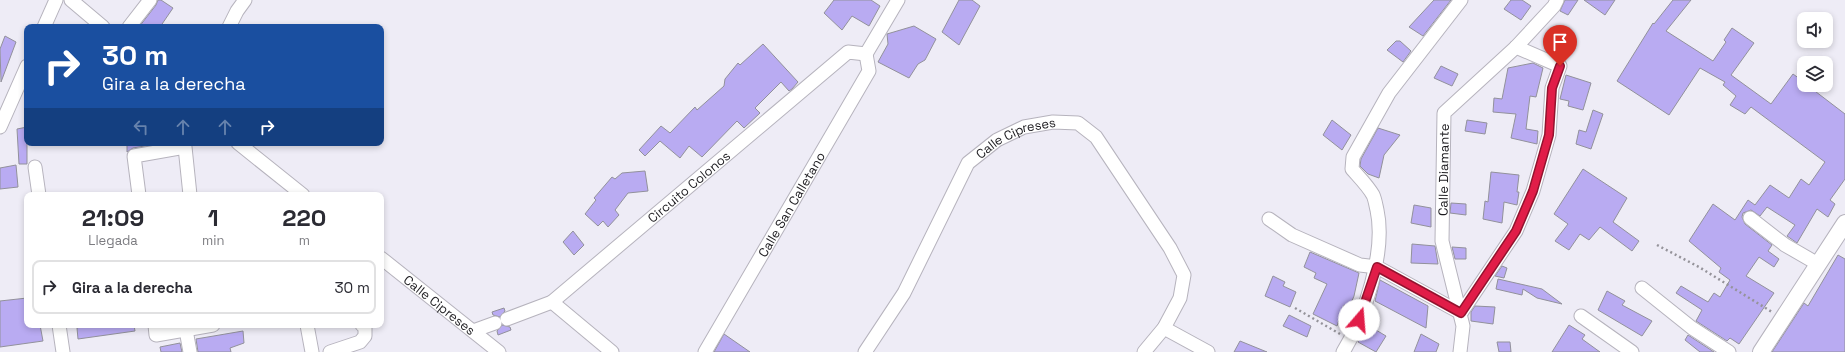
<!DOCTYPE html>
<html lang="es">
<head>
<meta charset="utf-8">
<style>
  body { margin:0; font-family:"Space Grotesk",sans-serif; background:#f2f2f3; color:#2b2b33; height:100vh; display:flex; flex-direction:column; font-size:15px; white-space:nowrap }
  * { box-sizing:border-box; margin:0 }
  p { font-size:13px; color:#7c7c81 }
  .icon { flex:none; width:22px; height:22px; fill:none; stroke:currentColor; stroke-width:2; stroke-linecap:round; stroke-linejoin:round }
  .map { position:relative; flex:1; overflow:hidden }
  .side { position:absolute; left:24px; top:192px; width:360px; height:136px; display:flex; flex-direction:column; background:#fff; border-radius:8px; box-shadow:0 2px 6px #0003 }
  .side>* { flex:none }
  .banner { position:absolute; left:24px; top:24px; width:360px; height:122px; border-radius:8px; box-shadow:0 2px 6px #0003; background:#1a4fa0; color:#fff; overflow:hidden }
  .buttons { position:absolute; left:1797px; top:12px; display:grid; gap:8px }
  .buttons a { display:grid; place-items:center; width:36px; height:36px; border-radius:8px; background:#fff; box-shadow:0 2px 6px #0003; font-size:20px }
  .pin { position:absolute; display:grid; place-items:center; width:34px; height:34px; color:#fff; margin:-41px -17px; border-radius:50% 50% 50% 0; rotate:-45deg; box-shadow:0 0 4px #0007 }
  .pin .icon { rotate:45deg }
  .me { position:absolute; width:44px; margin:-22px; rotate:18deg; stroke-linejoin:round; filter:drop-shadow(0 0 3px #0008) }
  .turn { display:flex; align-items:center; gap:14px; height:84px; padding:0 12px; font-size:18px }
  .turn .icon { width:52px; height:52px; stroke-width:2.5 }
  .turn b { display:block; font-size:28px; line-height:34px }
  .lanes { display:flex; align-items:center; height:38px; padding:0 12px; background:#0003; justify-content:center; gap:20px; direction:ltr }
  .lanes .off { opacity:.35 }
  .eta { display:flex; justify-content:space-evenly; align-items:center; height:68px; text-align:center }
  .eta b { font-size:24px; font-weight:700; line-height:28px }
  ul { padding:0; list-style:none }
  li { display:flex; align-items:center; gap:12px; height:54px; margin:0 8px 6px; padding:0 4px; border:2px solid #e1e1e2; border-radius:8px }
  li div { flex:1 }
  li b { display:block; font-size:15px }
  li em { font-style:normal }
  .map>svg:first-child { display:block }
</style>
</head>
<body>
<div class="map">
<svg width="1845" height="352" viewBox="0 0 1845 352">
  <rect width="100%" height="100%" fill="#eeecf6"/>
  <path fill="#b9abf2" stroke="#92919b" d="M158,0H161L173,8L160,27H139L156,5Z
    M834,0H871L880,6L869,26L852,16L842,30L824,13Z
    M959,0H972L980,6L959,45L942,32Z
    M1434,0H1451L1423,36L1409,27Z
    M1511,0H1522L1531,6L1521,20L1504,9Z
    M1565,0H1578L1568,15L1560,11Z
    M1584,0H1615L1605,15Z
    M1673,0H1691L1666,31L1713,61L1726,42L1724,40L1732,28L1754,43L1731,75L1771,104L1793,74L1804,82V85H1807L1845,114V179L1830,200L1835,204L1828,217L1817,209L1797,243L1787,236L1795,225L1767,207L1760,216L1751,210L1743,213L1742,217L1745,224L1772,245L1768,251L1779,259L1774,267L1759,257L1746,276L1774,293L1739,344L1730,338L1727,341L1696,321L1702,310L1676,293L1681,286L1708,302L1714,293L1720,297L1730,280L1719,272L1721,268L1689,241L1713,204L1735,220L1748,200L1755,205L1770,185L1789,198L1801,179L1809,185L1825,162L1751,107L1745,114L1730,105L1736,96L1723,85L1725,82L1700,68L1669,115L1617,81L1653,23L1654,24Z
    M914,26L936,39L925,60L918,64L909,78L878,62L888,44L887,34Z
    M5,36L16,42L1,82L0,49Z
    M1396,41H1400L1411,51L1403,62L1387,50Z
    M763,44L798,82L792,89L789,91L781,82L755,108L760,113L744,128L737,121L702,157L689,146L680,158L660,141L645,156L639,150L661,126L670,133L695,107L697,110L724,86L725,79L738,63L740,65Z
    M1533,63L1543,68L1536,97L1530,96L1526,129L1538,131L1537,144L1511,138L1516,114L1493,112L1494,98L1502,99L1508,68Z
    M1441,66L1458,74L1452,86L1434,78Z
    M1566,75L1591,83L1583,110L1568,106L1569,101L1560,99Z
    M1593,110L1603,114L1591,149L1576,144L1579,130L1586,132Z
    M1332,120L1351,135L1342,150L1323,135Z
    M1467,120L1487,123L1485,134L1465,131Z
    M27,127V164H19L17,129Z
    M1378,128L1400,135L1384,155L1379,178L1368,174L1360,166L1361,159Z
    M127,143H162L133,148L127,152Z
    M16,165L18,187L0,189V168Z
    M1583,169L1627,198L1613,222L1639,241L1632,251L1600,227L1589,240L1580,234L1569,250L1555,241L1568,224L1554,214Z
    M645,171L648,191L628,193L615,210L619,215L608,227L603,221L598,226L585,214L596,200L594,198L612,177L615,179L622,173Z
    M1491,172L1519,175L1517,192H1519L1517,205L1504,202L1502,223L1483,219L1485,201L1488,202Z
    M1451,203L1466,204V215L1450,213Z
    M1414,205L1431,208V227L1411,223Z
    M573,231L584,245L574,255L563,242Z
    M1412,244L1435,246L1438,264L1411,263Z
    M1452,247L1466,248V259H1455Z
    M1310,252L1359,273L1354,296L1349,308L1344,305L1337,326L1313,314L1327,284L1314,278L1316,273L1304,267Z
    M1838,255L1845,259V352H1772L1804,303L1808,306Z
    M1502,266L1507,268L1504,278L1495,276Z
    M1273,276L1285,282L1283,286L1296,292L1290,307L1265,296Z
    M1498,279L1542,289L1562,304L1537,298L1523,289L1522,295L1496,289Z
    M1380,280L1428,306L1426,328L1375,301Z
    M1607,291L1625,301L1622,305L1652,321L1642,336L1598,310Z
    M27,298V325H40L43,341L0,347V301Z
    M1475,306L1495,307L1493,324L1471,321V312Z
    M504,308L505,311L500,317L493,315L492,312Z
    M1289,315L1311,326L1307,337L1283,326Z
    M1366,324L1386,336L1376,352L1358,342Z
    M87,325H134L135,331L78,339L77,328Z
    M502,325L510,327L511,330L498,335L497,331Z
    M1569,325L1585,335L1582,339L1600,352H1552Z
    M243,331L244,343L230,348L231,352H198L196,339Z
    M724,334L750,352H714Z
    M1421,334L1439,344L1436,352H1414Z
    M1688,335L1714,352H1700L1685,340Z
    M1240,341L1267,352H1234Z
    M1497,342H1510L1511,352H1499Z
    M180,343L182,352H161L160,347Z"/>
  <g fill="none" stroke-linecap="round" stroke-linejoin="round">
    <g stroke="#b6b3bd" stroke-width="15">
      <g id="minor">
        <path d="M71,0L103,27"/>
        <path d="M44,27L56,0"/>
        <path d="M129,27L150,0"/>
        <path d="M229,27L237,11L245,0"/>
        <path d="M866,54L898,0"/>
        <path d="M0,127L27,66"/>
        <path d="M238,143L303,195"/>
        <path d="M35,167L39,195"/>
        <path d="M139,195L134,156L185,147L190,195"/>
        <path d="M1750,218L1785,245L1818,264"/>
        <path d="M1269,219L1292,235L1360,265L1377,267L1461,313"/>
        <path id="s1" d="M381,258L499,352"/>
        <path d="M1642,288L1692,328L1729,352"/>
        <path d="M552,302L612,352"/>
        <path d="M1461,313L1516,231L1533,191L1549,135L1552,88L1560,66L1516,47"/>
        <path d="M1581,316L1632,352"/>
        <path id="s2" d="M507,319L552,302L848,52L866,54"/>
        <path d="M59,325L63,352"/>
        <path d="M155,325L156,335L213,325"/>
        <path d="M307,325L312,352"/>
        <path d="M1164,328L1208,352"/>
        <path d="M186,330L190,352"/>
        <path d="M473,331L495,323"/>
        <path d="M330,352L360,342L365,336V327L362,325"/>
        <path id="s3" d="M705,352L869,71L866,54"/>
        <path id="s4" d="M865,352L904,293L968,163L997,140L1024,127L1053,122L1078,123L1096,137L1170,248L1184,275L1180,298L1164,328L1144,352"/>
        <path d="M1343,352C1365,317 1386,251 1377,210C1376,206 1375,199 1373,195C1368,186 1359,177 1352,169L1353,157L1389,93L1461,0"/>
        <path id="s5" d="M1460,352L1463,326L1442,241L1444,113L1516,47L1554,6L1557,0"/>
      </g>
    </g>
    <g stroke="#b6b3bd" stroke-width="18">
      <path id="major" d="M1761,352L1845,223"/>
    </g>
    <path stroke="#95939a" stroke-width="2.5" stroke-dasharray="2 3" stroke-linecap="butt" d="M1657,245L1699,267L1772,312
      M1295,308L1340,334"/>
    <use href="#minor" stroke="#fff" stroke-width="13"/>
    <use href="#major" stroke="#fff" stroke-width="16"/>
  </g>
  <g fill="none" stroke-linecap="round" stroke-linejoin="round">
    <g stroke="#92132f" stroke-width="10">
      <path id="route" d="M1359,320L1377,267L1461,313L1516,231L1533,191L1549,135L1552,88L1560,66"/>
    </g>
    <use href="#route" stroke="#e11d48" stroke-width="7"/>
  </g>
  <g text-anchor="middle" stroke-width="3" stroke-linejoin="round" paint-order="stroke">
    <g font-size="13" fill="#1c1b1f" stroke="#fff">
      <text dy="5" stroke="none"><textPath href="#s4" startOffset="271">Calle Cipreses</textPath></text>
      <text dy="5" stroke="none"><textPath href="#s5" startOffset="185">Calle Diamante</textPath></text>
      <text dy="5" stroke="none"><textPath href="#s2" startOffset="227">Circuito Colonos</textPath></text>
      <text dy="5" stroke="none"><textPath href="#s3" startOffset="171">Calle San Calletano</textPath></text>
      <text dy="5" stroke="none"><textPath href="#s1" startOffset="75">Calle Cipreses</textPath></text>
    </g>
  </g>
</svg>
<div class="buttons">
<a><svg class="icon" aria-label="sound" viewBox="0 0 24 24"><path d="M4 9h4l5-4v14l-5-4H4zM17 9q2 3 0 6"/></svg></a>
<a><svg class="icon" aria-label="layers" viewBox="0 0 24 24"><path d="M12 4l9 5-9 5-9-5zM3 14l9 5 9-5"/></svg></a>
</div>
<div class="pin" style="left:1560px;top:66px;background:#d93025"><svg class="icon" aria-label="arrive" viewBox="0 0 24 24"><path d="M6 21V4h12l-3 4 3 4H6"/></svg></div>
<svg class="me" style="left:1359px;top:320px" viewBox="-20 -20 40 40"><circle r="19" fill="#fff"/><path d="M0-13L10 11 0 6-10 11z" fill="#e11d48"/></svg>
<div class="banner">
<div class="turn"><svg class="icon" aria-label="right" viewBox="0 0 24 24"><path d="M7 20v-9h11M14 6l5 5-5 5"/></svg><div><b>30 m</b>Gira a la derecha</div></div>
<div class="lanes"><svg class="icon off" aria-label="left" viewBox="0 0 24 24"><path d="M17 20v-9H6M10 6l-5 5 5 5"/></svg><svg class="icon off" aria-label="ahead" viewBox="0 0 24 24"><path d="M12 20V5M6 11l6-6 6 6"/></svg><svg class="icon off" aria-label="ahead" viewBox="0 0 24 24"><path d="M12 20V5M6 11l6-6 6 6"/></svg><svg class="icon" aria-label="right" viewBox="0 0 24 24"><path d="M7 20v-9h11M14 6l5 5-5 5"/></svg></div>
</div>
<section class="side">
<div class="eta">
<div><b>21:09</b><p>Llegada</p></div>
<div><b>1</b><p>min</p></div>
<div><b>220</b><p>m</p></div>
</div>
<ul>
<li><svg class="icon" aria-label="right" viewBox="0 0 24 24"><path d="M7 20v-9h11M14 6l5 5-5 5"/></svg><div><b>Gira a la derecha</b></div><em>30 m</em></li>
</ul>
</section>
</div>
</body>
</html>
